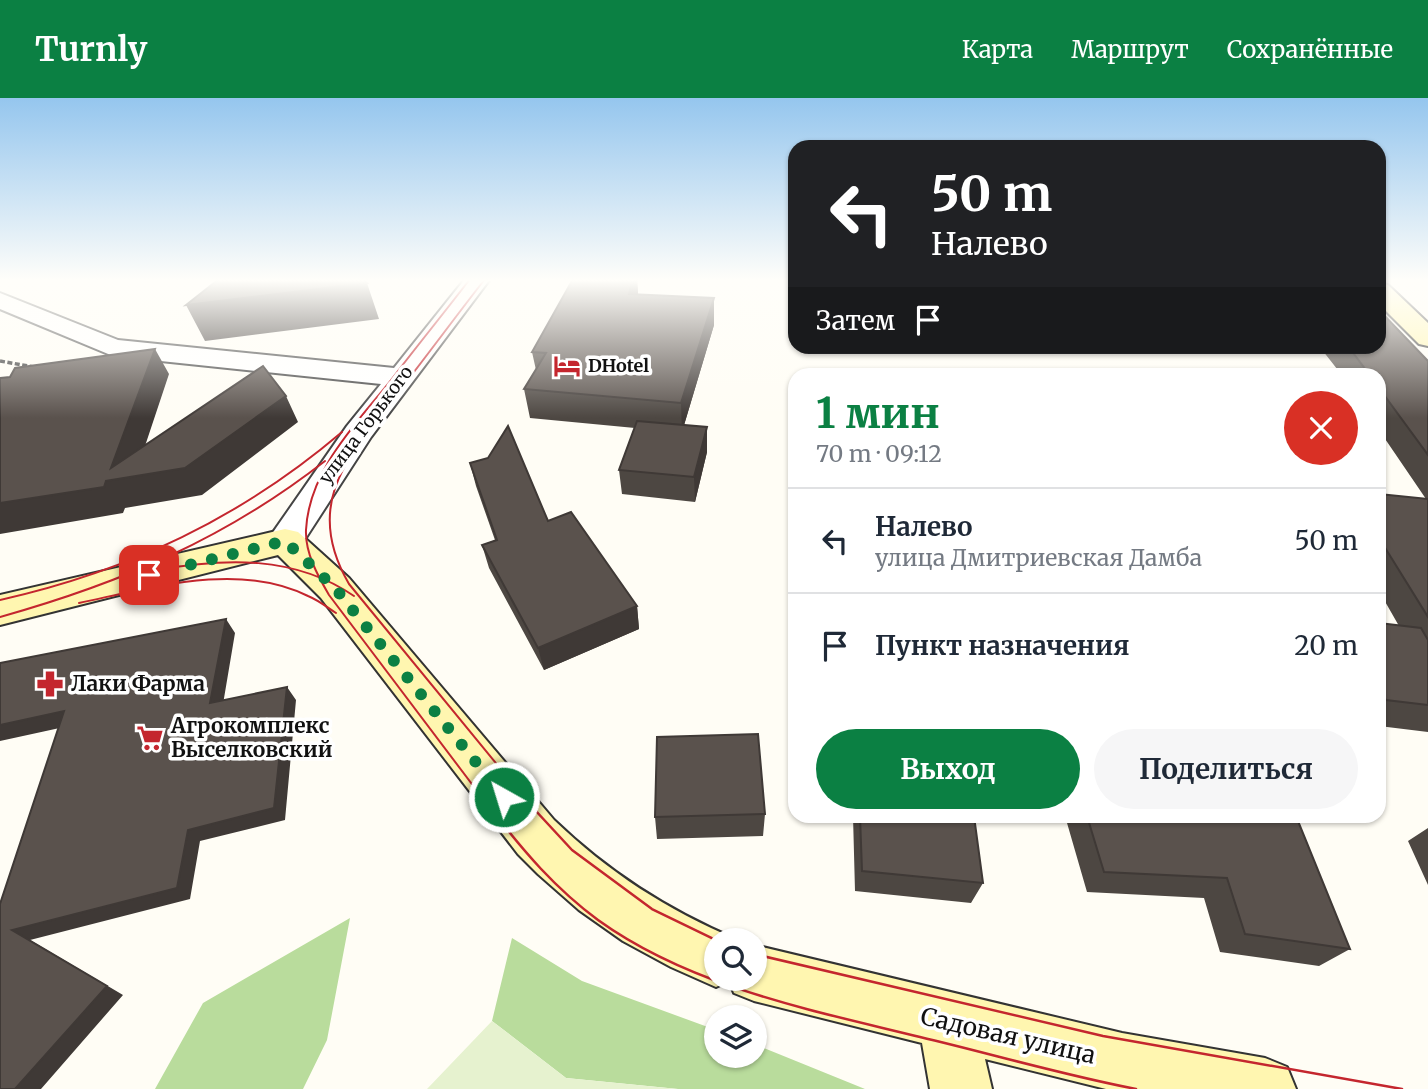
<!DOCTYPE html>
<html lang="ru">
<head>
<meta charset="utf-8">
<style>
  body { margin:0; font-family:Merriweather,serif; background:#f6f6f7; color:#1f2937; height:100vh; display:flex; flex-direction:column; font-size:26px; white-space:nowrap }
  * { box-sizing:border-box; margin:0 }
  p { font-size:23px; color:#747a83 }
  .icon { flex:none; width:38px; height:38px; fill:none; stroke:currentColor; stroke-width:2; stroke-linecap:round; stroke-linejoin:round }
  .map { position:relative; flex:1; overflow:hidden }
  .panel { position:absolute; left:788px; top:270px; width:598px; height:455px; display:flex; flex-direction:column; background:#fff; border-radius:21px; box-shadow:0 2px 5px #0004 }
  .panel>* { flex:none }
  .guide { position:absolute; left:788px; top:42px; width:598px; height:214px; border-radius:21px; box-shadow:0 2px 5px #0004; background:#202124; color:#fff; overflow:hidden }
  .fabs { position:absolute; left:704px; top:830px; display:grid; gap:14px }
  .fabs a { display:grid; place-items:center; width:63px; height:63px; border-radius:50%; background:#fff; box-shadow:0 2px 5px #0004; font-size:35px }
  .pin { position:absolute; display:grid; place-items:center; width:60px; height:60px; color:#fff; margin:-30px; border-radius:14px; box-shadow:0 4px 10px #0006 }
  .me { position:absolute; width:77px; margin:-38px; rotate:321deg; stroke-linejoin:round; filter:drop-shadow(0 0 5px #0008) }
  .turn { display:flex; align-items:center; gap:24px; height:147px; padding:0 28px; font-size:32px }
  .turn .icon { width:91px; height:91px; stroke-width:2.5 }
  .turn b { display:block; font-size:49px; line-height:60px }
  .then { display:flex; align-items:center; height:66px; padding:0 28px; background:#0003; gap:14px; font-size:26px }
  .round { display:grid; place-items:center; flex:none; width:74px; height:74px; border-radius:37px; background:#f6f6f7 }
  .head { display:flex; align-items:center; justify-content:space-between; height:119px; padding:0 28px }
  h1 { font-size:42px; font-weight:700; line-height:52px; color:#0b8043 }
  .button { display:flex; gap:14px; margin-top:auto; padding:14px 28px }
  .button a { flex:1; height:80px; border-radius:42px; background:#0b8043; color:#fff; font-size:28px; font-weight:700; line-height:80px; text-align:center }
  .button a+a { background:#f6f6f7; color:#1f2937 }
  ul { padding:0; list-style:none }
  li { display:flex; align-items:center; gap:21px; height:105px; padding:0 28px; border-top:2px solid #e0e1e3 }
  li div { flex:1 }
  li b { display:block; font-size:26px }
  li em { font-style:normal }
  header { display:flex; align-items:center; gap:42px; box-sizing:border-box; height:98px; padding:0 35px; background:#0b8043; color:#fff }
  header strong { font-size:33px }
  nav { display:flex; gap:38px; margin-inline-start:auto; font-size:24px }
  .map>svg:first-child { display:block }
</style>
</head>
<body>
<header>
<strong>Turnly</strong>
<nav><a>Карта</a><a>Маршрут</a><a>Сохранённые</a></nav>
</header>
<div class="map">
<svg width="1428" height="991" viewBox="0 0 1428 991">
  <rect width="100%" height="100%" fill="#fffdf5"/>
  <path fill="#b9dc9c" d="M350,820L327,942L303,991H155L203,905Z
    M512,840L582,883L716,932V957H754V946L865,991H678L566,980L492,923Z"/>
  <path fill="#e6f2cf" d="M492,923L566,980L678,991H427Z"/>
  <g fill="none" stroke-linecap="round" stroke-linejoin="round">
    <g stroke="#444" stroke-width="4">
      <path id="street" d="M465,181H490L371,339L298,452L285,455L272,452L267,443L347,328L381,286L113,258L0,211V195L118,242L394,270Z"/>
    </g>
    <g stroke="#333" stroke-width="4">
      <path id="secondary" d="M1379,185L1388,187L1428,225V248L1419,246L1379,206Z
        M285,431L298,434L349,480L554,722C608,774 667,812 736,841L716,842V880H754V847L1122,935L1265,960L1287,969L1296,991H1106L985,961L992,991H930L922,945L754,903L734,895L729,883L716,889L671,869L623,843L579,812L538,776L518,756L321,500L278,457L0,527V497Z"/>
    </g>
    <path stroke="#333" stroke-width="3.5" stroke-dasharray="5 2.5" stroke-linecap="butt" d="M0,263L34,269"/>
    <use href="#street" fill="#fff" fill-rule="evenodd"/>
    <use href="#secondary" fill="#fff6b0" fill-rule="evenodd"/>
    <path stroke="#c4262e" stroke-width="2" d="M470,181C444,215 417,248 391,282C356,326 309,372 306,432C305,455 318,478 329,497L493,714
      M485,181C456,218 429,255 400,292C351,355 301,404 349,486L536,714
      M156,472C225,460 294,457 354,498
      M0,502C129,473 241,420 342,334
      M79,505C150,490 239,463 308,498C318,502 327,509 336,515
      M0,519C121,485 225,441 325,363"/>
    <path stroke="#c4262e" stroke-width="2.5" d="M492,712C523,753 556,791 598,822C691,889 811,912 920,939C992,956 1063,977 1136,991
      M535,712L572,752L652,811L716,842
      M754,856L1103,938L1402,991"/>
  </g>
  <path fill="#4d4742" d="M573,181H637L638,196L714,227L684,327L707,329V354L695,404L622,396L619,372L635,330L530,320L524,291L536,272L532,254Z
    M1319,248H1379L1428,263V634L1379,628V525L1399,528L1379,493V396L1426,401L1379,332V276H1341Z
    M470,365L548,423L637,508L639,531L544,572L489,470L482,447L495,442L476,388Z
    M765,716L763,738L657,741L655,719Z
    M853,718H974L983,785L971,805L855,793Z
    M1065,718H1296L1350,851L1319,868L1220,854L1204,800L1087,794Z
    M1428,730V787L1408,743Z"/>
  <path fill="#3f3936" d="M633,181H637L638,195L631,223L629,196Z
    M367,185L379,221L205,243L186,207Z
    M714,200V227L682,334L681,305Z
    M155,251L169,276L135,378L286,298L298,324L202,397L125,410L123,415L0,436V405L111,370Z
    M707,329V354L695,404L694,379Z
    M637,508L639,531L544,572L538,550Z
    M226,521L235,535L221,618L210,605Z
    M287,589L296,602L285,722L200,743L190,801L30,842L123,897L41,991H15L12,832L188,732Z
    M64,613L78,626L0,643V627Z"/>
  <path fill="#5a524d" stroke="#3f3936" stroke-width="2" d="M219,181H363L367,185L186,207Z
    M573,181H633L629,196L714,200L681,305L524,291L546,255L532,254Z
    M1379,212L1428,263V357L1379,290V276H1369L1348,248H1379Z
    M155,251L111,370L263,268L286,298L185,370L106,383L104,389L0,405V280L10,279L15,270Z
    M637,323L707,329L694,379L619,372Z
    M508,328L548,423L571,414L637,508L538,550L482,447L497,442L470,365L488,360Z
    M1379,396L1428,401V519L1379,440Z
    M226,521L210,605L287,589L274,710L188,732L177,790L12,832L107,888L15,991H0V806L64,613L0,627V565Z
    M1379,525L1421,530L1428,542V607L1386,602L1379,590Z
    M758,636L765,716L655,719L657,639Z
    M860,718H974L983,785L862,773Z
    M1087,718H1296L1350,851L1245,836L1227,780L1104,774Z"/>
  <linearGradient id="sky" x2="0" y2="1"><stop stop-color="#95c6ee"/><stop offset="0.57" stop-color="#fffefa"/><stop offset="1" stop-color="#fffefa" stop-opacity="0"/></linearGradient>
  <rect width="1428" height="320" fill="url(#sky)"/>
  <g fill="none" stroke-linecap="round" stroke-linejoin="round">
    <path stroke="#0b8043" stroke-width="12" stroke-dasharray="0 21.6" d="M149,477L285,443L335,490L504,699"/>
  </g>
  <defs>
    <g id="hotel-bare" transform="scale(2.1)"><path d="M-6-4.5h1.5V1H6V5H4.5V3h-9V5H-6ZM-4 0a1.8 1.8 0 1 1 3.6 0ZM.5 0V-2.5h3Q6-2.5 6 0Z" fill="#c4262e" stroke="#fff" stroke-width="2.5" paint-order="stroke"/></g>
    <g id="pharmacy-bare" transform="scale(2.1)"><path d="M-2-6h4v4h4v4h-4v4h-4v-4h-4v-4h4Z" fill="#c4262e" stroke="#fff" stroke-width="2.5" paint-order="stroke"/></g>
    <g id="supermarket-bare" transform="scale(2.1)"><path d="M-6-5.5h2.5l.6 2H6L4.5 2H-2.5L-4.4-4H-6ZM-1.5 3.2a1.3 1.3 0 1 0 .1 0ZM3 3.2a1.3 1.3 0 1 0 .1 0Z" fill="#c4262e" stroke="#fff" stroke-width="2.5" paint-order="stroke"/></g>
  </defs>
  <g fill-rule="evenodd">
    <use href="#hotel-bare" x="567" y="268"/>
    <use href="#pharmacy-bare" x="50" y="586"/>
    <use href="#supermarket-bare" x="150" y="640"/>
  </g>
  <g text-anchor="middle" stroke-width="7" stroke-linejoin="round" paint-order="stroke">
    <g font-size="18" font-weight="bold" fill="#111" stroke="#fff" text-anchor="start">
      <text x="588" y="274">DHotel</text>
    </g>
    <g font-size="18" fill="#111" stroke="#fff">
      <text transform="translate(366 327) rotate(-53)" y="6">улица Горького</text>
    </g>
    <g font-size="21" font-weight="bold" fill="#111" stroke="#fff" text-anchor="start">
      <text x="71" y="593">Лаки Фарма</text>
      <text x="171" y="635">Агрокомплекс<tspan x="171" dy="24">Выселковский</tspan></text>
    </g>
    <g font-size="24" fill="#111" stroke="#fff">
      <text transform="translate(1008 938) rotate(13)" y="8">Садовая улица</text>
    </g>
  </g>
</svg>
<div class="fabs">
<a><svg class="icon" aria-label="search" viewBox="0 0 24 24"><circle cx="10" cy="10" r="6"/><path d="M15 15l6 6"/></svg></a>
<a><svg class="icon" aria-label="layers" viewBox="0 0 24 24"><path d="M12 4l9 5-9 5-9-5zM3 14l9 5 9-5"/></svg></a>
</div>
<div class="pin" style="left:149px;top:477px;background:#d93025"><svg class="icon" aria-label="arrive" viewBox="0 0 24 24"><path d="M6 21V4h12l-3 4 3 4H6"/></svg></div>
<svg class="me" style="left:504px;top:699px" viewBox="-20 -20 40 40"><circle r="17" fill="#0b8043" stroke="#fff" stroke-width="3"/><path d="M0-11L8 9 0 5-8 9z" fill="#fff"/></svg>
<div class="guide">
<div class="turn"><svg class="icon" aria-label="left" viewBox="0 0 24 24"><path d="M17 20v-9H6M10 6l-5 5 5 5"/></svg><div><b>50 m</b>Налево</div></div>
<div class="then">Затем<svg class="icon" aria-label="arrive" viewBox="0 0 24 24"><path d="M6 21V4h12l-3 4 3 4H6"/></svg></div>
</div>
<section class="panel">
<div class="head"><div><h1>1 мин</h1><p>70 m · 09:12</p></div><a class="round" style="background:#d93025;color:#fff"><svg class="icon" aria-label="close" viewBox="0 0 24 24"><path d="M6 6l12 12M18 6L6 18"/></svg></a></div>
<ul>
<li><svg class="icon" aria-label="left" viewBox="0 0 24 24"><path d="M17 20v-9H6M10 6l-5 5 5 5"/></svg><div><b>Налево</b><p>улица Дмитриевская Дамба</p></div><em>50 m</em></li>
<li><svg class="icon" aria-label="arrive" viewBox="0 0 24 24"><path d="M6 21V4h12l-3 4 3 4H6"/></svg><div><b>Пункт назначения</b></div><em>20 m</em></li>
</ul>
<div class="button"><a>Выход</a><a>Поделиться</a></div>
</section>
</div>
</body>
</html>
